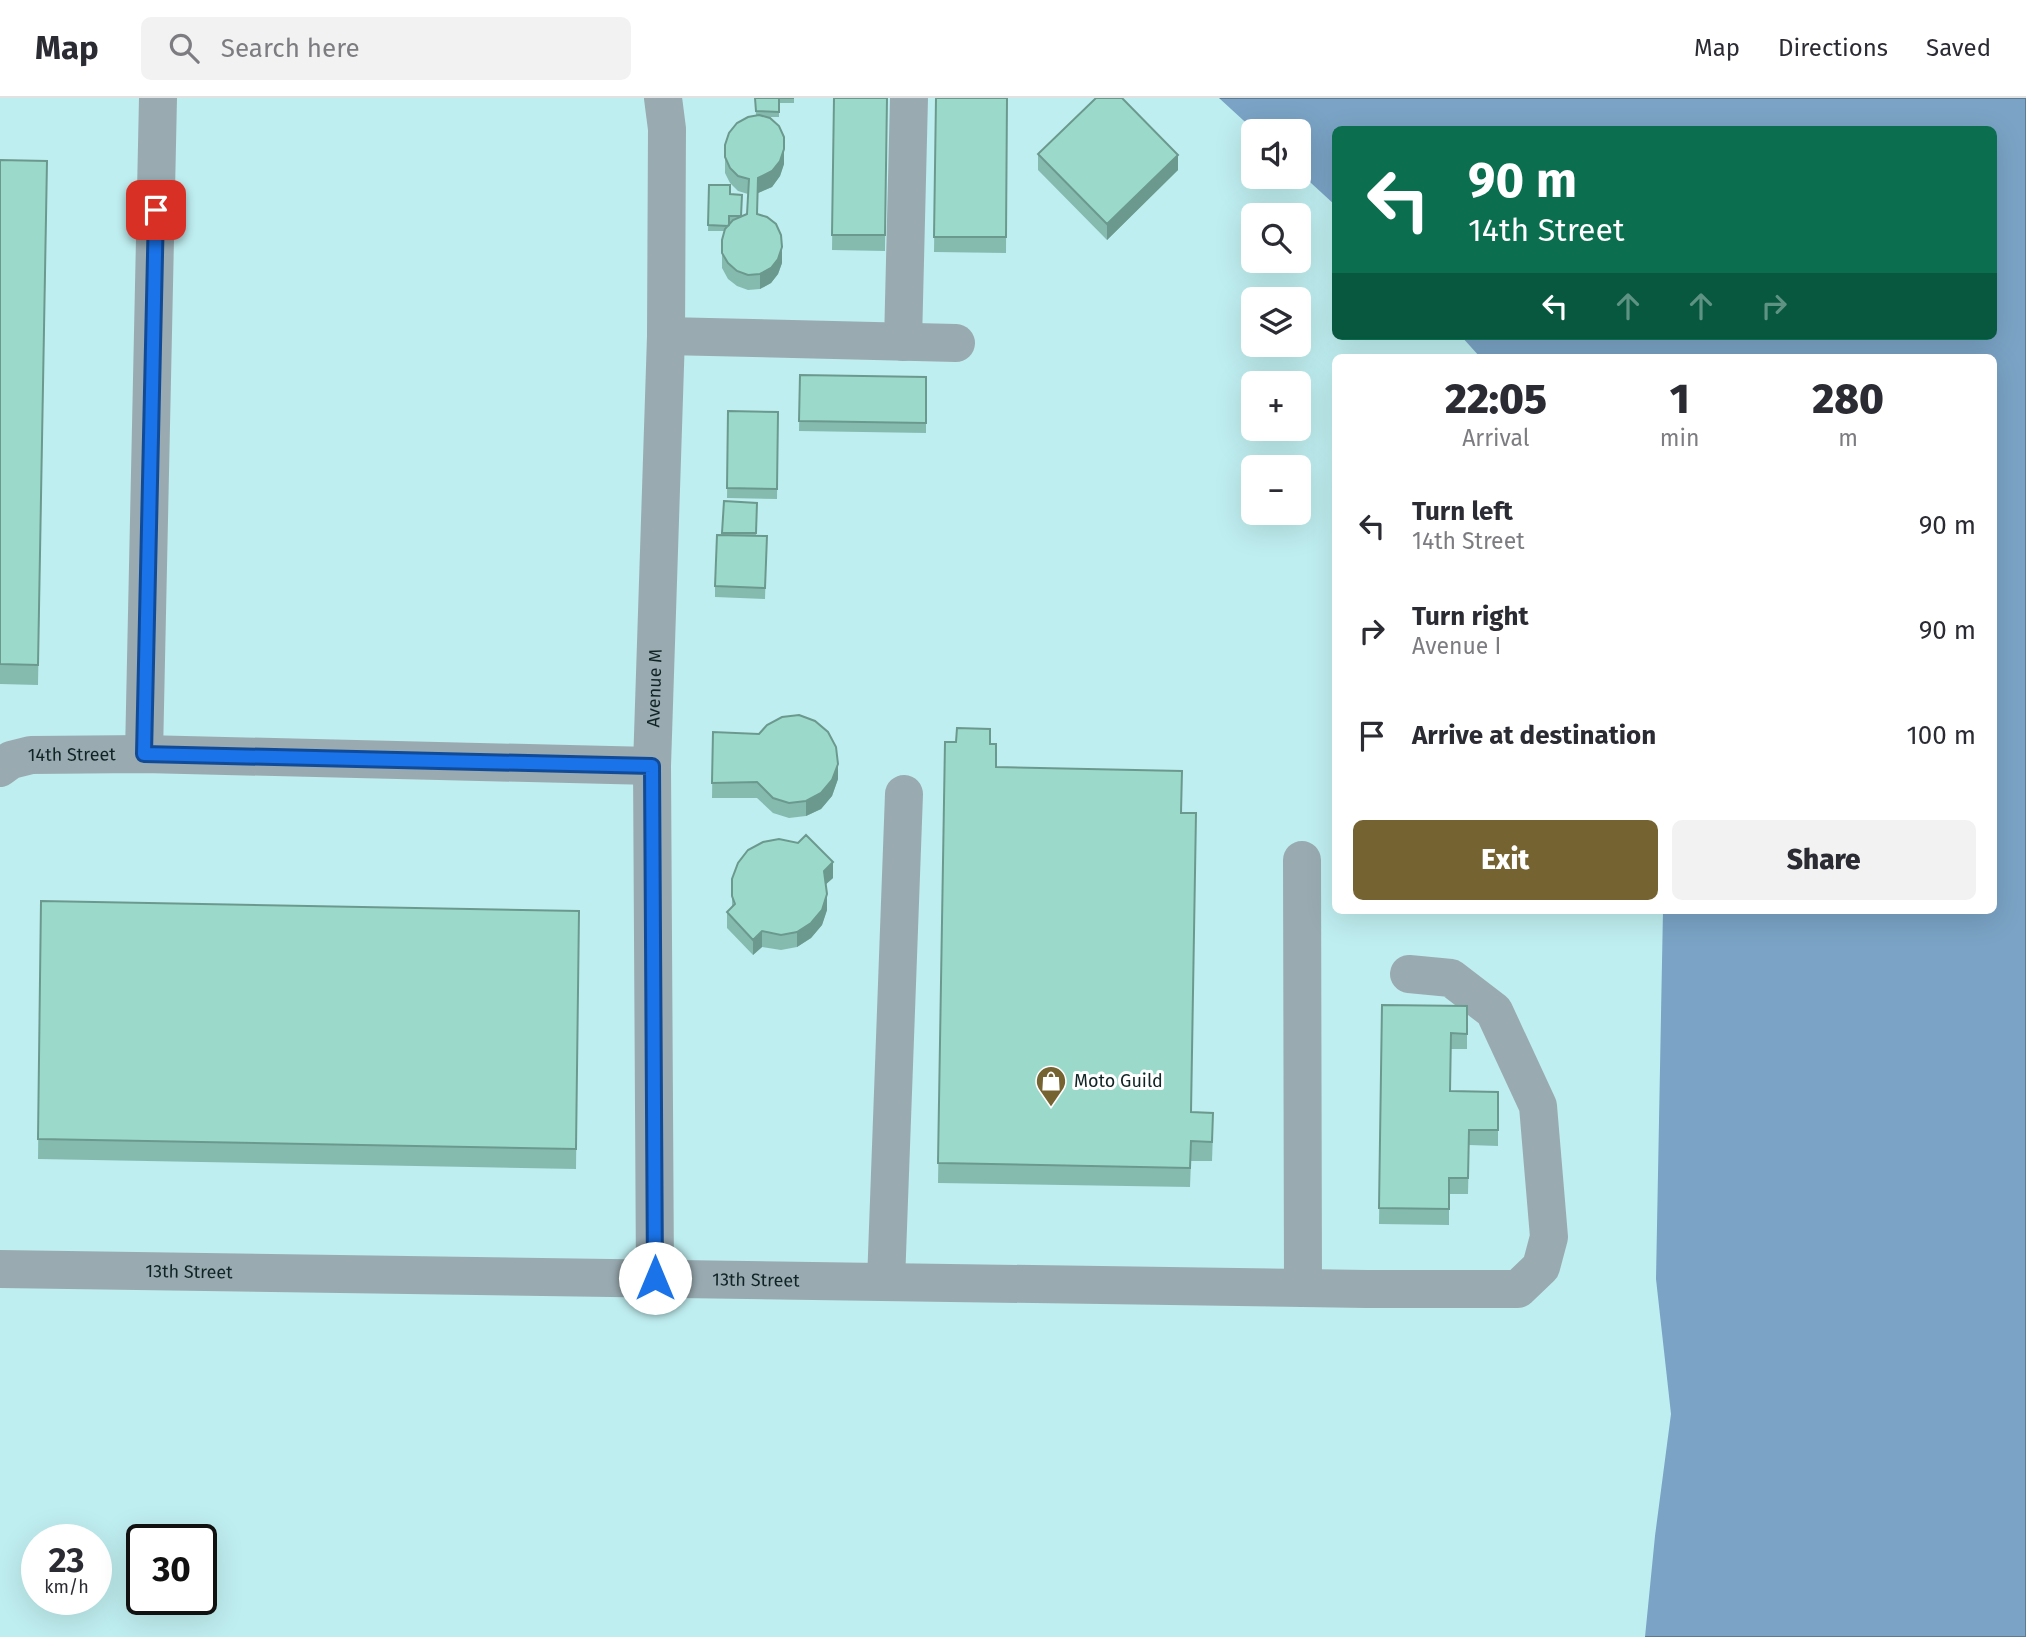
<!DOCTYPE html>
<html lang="en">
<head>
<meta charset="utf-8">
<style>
  body { margin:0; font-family:"Fira Sans",sans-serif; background:#f2f2f3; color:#2b2b33; height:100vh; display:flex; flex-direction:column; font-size:26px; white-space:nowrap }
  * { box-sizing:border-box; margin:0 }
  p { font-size:23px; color:#7c7c81 }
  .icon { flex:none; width:38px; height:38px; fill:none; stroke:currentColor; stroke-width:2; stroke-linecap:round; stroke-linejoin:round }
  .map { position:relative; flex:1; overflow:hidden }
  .drawer { position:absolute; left:1332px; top:256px; width:665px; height:560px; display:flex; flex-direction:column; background:#fff; border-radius:10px; box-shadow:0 7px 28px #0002 }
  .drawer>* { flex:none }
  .top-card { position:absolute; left:1332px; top:28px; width:665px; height:214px; border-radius:10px; box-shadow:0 7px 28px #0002; background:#0b6e4f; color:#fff; overflow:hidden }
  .tools { position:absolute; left:1241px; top:21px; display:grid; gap:14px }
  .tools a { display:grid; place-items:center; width:70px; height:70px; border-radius:10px; background:#fff; box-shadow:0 7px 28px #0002; font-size:35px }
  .speed { position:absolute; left:21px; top:1426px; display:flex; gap:14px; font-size:35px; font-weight:700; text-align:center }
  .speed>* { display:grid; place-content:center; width:91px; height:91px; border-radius:50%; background:#fff; box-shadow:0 7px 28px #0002; line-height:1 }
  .speed small { font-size:18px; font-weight:400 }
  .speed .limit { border:4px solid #111; border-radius:10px; background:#fff; color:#111 }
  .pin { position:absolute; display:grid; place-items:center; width:60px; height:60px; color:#fff; margin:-30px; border-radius:14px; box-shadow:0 4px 10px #0006 }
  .me { position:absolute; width:77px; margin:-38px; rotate:0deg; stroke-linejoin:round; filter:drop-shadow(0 0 5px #0008) }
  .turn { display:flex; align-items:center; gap:24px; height:147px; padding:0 21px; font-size:32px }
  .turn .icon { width:91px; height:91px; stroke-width:2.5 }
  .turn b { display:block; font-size:49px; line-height:60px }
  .lanes { display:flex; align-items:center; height:66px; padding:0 21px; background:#0003; justify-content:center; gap:35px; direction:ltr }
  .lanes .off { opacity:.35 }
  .eta { display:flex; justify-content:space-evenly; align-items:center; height:119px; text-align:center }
  .eta b { font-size:42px; font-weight:800; line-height:49px }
  .action { display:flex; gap:14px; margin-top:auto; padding:14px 21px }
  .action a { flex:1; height:80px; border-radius:10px; background:#756331; color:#fff; font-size:28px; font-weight:800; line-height:80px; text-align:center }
  .action a+a { background:#f2f2f3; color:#2b2b33 }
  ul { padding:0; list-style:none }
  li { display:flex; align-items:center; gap:21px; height:105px; padding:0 21px }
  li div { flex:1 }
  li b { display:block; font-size:26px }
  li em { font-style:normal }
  header { display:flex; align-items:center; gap:42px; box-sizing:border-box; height:98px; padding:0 35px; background:#fff; border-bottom:2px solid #e1e1e2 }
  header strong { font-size:33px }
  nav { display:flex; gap:38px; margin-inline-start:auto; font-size:24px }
  .search { width:490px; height:63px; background:#f2f2f3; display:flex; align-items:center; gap:18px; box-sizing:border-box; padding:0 24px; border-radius:10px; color:#7c7c81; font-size:26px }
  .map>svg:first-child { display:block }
</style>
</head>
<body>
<header>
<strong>Map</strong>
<div class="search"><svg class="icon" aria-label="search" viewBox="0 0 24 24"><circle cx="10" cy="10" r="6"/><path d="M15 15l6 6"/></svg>Search here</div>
<nav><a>Map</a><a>Directions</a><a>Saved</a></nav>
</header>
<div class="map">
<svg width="2026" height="1539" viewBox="0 0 2026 1539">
  <rect width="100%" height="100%" fill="#bfeef0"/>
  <path fill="#7aa3c5" stroke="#5a7d95" stroke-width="2" d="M1191,0H2026V1539H1624L1649,1329L1634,812H1993V259H1441L1422,238H1993V32H1335V147L1298,79V33H1253Z"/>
  <path fill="#bfeef0" d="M1188,0H1219L1255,33L1253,67Z
    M1299,74L1335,107V151L1265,79H1298Z
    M1418,238H1461L1480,259H1437Z
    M1631,812H1663L1656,1181L1671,1316L1655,1438L1645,1539H1621L1645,1329L1629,1080Z"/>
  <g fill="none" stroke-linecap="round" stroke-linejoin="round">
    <g stroke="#99abb1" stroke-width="38">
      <path d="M666,238L956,245"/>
      <path d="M903,244L909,0"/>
      <path d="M144,656L158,0"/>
      <path id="s1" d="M0,670L11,662L31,657L144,656L652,668"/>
      <path d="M1302,762L1303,1190"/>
      <path id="s2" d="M0,1171L1367,1191H1518L1541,1169L1549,1139L1538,1008L1494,913L1451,880L1409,876"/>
      <path id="s3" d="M655,1180L652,668L666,238L667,31L663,0"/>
      <path d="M886,1184L904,696"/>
    </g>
  </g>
  <path fill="#85bbaf" d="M755,0H794V5H779V19H766L784,66L780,78L772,89L758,95V116L782,165L778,176L771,185L760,191L748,192L737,188L728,181L722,170V142L725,133H708L709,87L730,96L741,119L747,116L748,96L738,93L730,85L725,75V47L756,17Z
    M834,0H887L885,153L832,152Z
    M936,0H1007L1006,155L934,154Z
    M1038,56L1178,72L1107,142L1038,72Z
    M0,62L47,83L38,587L0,586Z
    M800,277L926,279V335L799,333Z
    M728,313L778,314L777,401L727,400Z
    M724,403L757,405L756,437L767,438L765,501L715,499V488L722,437Z
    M713,634L838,681L832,698L821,711L806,718L789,720L773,715L757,700H712Z
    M945,644L990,646L996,670L1181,715L1192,1014L1213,1035L1212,1063H1191L1190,1089L938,1085Z
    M833,780L826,786L827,812L822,827L811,840L797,849L781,852L762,849L753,857L727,830V814L732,809V781Z
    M41,803L579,813L576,1071L38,1061Z
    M1382,907L1467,908V951H1451V993L1498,994V1048L1469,1047L1468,1096H1449V1127L1379,1126Z"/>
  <path fill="#6c998e" d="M784,51V66L780,78L772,89L758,95V80Z
    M1178,57V72L1107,142V126Z
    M782,149V165L778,176L771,185L760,191V176Z
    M838,666V681L832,698L821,711L806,718V703Z
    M833,764V780L824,788V773Z
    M827,796V812L822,827L811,840L797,849V834Z
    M762,833V849L753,857V842Z"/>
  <path fill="#9bdacb" stroke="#6c998e" stroke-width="2" d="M755,0H794H779V14L756,13Z
    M834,0H887L885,137H832Z
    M936,0H1007L1006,139H934Z
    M1096,0H1122L1178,57L1107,126L1038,56Z
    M759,17L770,20L779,28L784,39V51L780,63L772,73L758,80L757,116L767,119L776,126L781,137L782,149L778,161L771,170L760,176L748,177L737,173L728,165L722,155V142L725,131L733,122L747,116L749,81L738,78L730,70L725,59V47L729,35L737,25L748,19Z
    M0,62L47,63L38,567L0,566Z
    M709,87H730V96L742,97L741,118H729V127L728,128L708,127Z
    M800,277L926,279V325L799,323Z
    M728,313L778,314L777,391L727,390Z
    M724,403L757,405L756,435H722Z
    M717,437L767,438L765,490L715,488Z
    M799,617L815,623L828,634L836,649L838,666L832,682L821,695L806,703L789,705L773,700L757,684L712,685L713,634L759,636L767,627L782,619Z
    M957,630L990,631V646H996V669L1182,673L1181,715H1196L1191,1014L1213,1015L1212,1044L1191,1043L1190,1070L938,1065L945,644H956Z
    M806,737L833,764L824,773L827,796L822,812L811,825L797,834L781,837L762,833L753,842L727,814L735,806L732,798V781L738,765L748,752L763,744L779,741L798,745Z
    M41,803L579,813L576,1051L38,1041Z
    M1382,907L1467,908V936L1451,935L1450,993L1498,994V1032H1469L1468,1080H1449V1111L1379,1110Z"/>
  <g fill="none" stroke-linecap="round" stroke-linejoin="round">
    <g stroke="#114b97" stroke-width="18">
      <path id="route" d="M156,112L144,656L652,668L655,1180"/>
    </g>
    <use href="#route" stroke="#1a73e8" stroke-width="12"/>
  </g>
  <defs>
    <g id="shop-pin" transform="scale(1.575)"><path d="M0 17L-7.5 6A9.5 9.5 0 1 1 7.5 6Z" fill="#756331" stroke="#fff"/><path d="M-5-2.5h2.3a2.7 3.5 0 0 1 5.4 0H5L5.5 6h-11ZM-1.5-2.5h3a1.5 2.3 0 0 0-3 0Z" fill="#fff"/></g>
  </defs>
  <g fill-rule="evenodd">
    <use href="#shop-pin" x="1051" y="983"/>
  </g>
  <g text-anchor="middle" stroke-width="6" stroke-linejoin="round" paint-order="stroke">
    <g font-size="18" fill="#112425" stroke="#fff">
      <text dy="6" stroke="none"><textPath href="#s3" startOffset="590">Avenue M</textPath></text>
      <text dy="6" stroke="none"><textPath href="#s1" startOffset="75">14th Street</textPath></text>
      <text dy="6" stroke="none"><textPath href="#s2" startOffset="189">13th Street</textPath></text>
      <text dy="6" stroke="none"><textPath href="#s2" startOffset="756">13th Street</textPath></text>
    </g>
    <g font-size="18" fill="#112425" stroke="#fff" text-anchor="start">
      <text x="1074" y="989">Moto Guild</text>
    </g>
  </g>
</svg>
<div class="tools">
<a><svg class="icon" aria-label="sound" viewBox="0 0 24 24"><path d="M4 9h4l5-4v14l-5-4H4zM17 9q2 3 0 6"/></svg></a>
<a><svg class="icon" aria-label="search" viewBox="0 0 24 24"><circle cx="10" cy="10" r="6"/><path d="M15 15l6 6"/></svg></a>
<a><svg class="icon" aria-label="layers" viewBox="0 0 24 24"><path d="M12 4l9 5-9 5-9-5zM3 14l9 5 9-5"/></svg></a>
<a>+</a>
<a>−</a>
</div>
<div class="speed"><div>23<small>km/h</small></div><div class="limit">30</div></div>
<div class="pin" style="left:156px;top:112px;background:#d93025"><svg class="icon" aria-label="arrive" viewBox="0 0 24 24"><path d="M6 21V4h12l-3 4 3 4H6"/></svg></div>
<svg class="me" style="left:655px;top:1180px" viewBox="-20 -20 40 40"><circle r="19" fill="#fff"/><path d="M0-13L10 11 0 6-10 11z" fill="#1a73e8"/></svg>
<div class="top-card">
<div class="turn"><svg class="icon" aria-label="left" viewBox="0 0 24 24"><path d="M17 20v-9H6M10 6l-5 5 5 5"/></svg><div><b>90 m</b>14th Street</div></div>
<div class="lanes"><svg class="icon" aria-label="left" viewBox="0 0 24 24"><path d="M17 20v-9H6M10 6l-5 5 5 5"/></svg><svg class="icon off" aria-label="ahead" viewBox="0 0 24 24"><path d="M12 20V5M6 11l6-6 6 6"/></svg><svg class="icon off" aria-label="ahead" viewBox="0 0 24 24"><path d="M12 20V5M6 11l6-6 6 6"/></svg><svg class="icon off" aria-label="right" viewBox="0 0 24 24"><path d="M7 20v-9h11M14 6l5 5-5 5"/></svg></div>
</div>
<section class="drawer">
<div class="eta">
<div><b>22:05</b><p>Arrival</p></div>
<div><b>1</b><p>min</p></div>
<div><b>280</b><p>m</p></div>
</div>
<ul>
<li><svg class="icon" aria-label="left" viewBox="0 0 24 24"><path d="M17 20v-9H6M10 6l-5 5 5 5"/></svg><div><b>Turn left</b><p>14th Street</p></div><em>90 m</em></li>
<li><svg class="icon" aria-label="right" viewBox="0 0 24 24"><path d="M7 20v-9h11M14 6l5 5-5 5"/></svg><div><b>Turn right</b><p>Avenue I</p></div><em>90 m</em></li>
<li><svg class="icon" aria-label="arrive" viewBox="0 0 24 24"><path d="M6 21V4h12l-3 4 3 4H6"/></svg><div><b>Arrive at destination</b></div><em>100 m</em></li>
</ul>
<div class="action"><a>Exit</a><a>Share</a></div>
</section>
</div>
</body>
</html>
